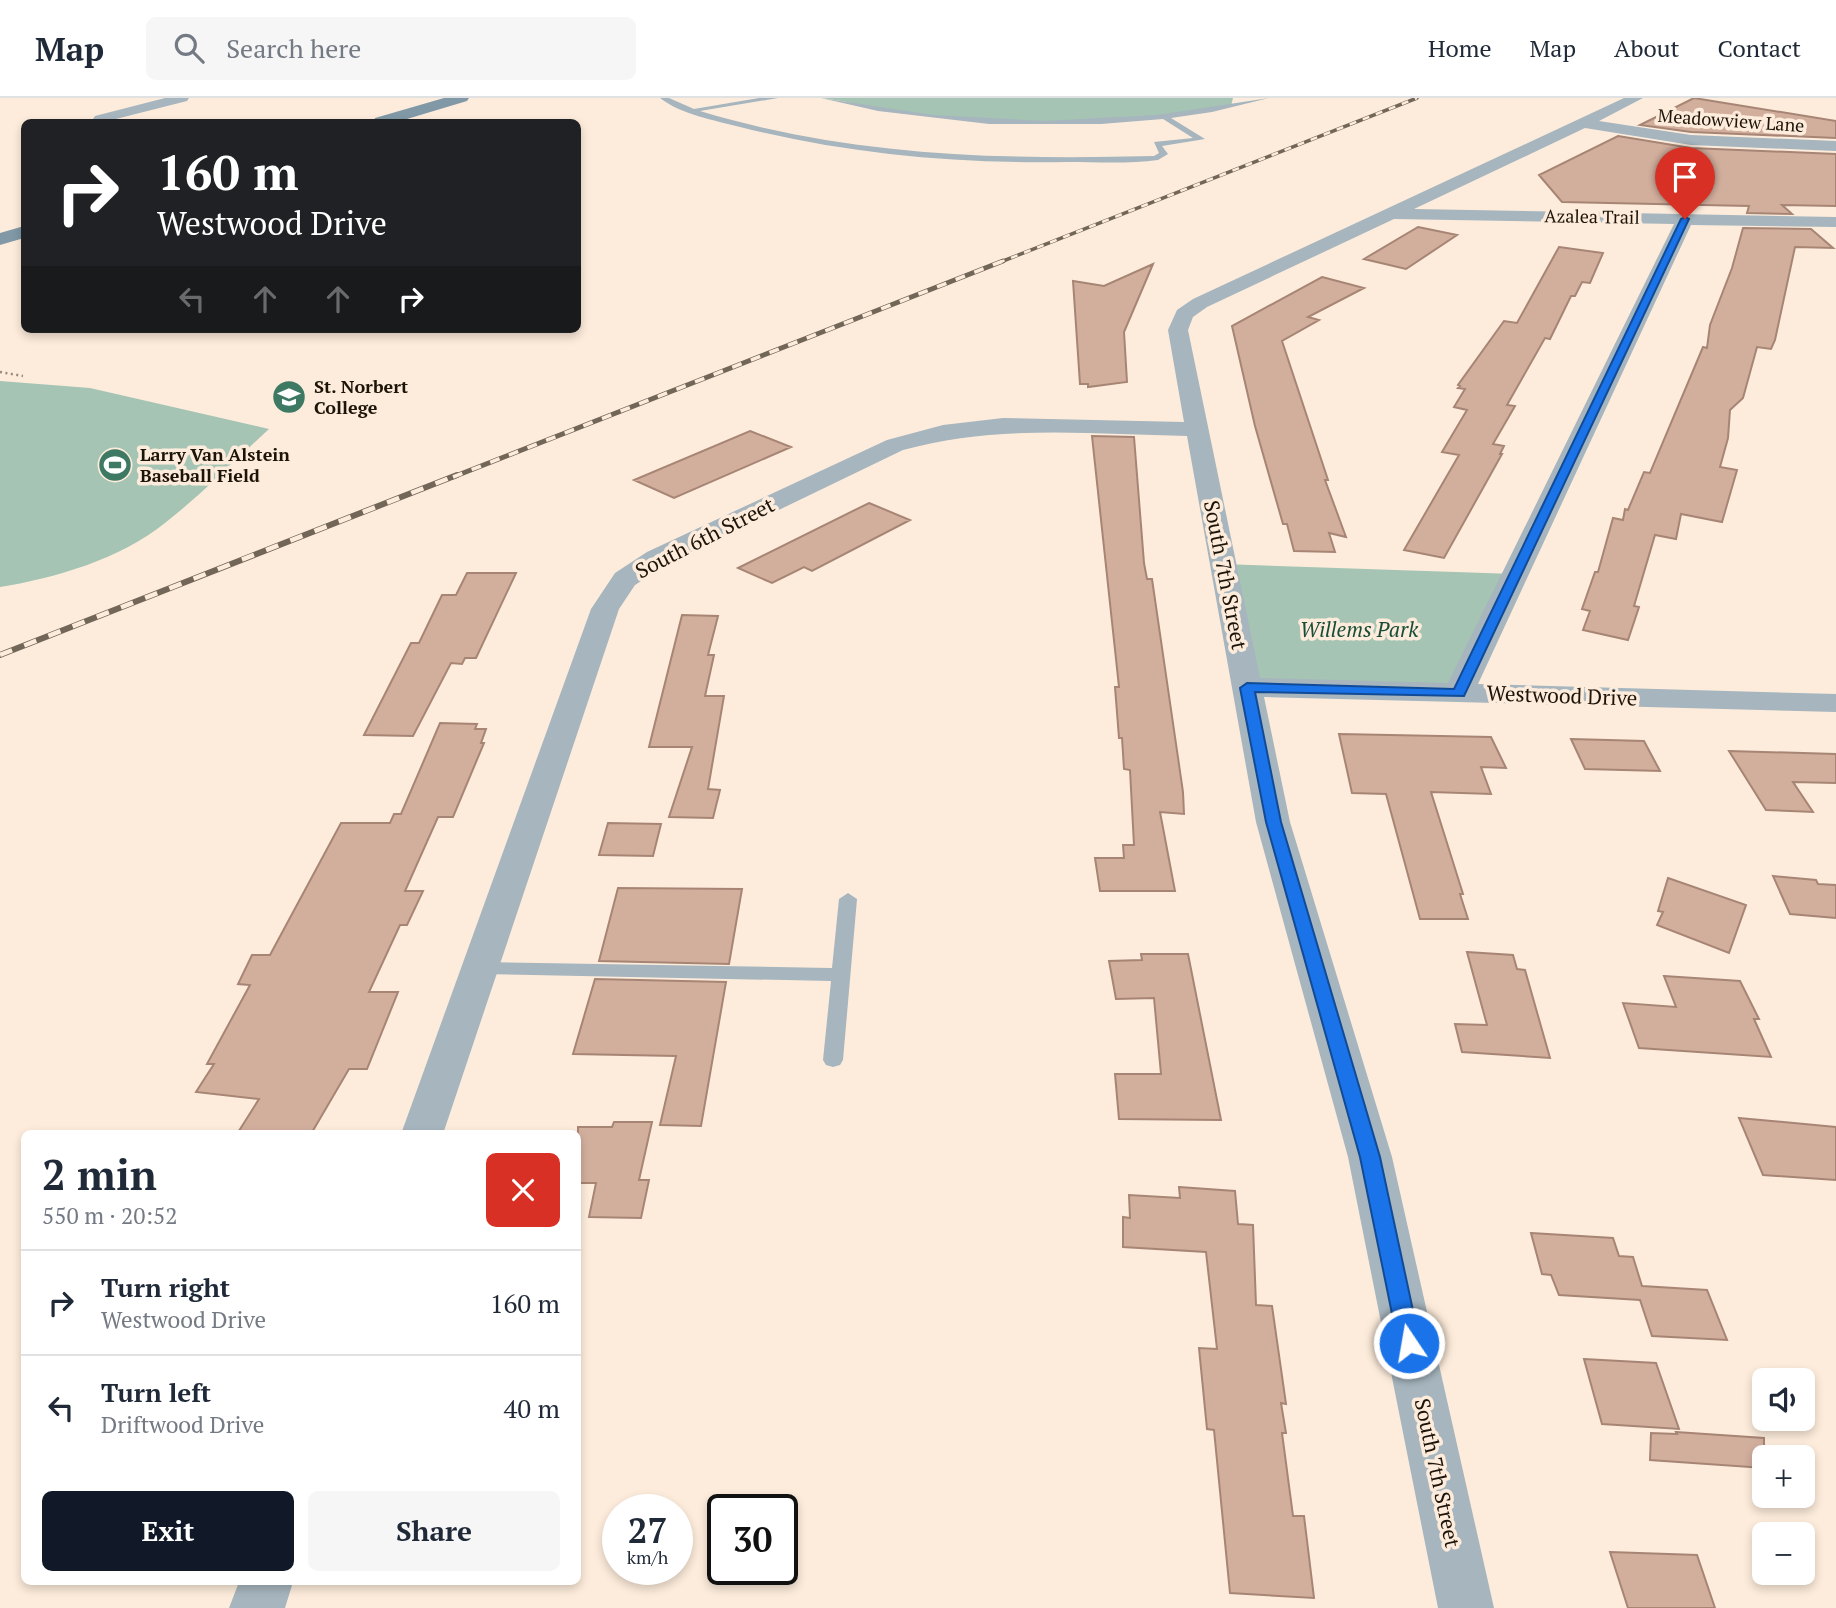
<!DOCTYPE html>
<html lang="en">
<head>
<meta charset="utf-8">
<style>
  body { margin:0; font-family:"PT Serif",serif; background:#f6f6f7; color:#1f2937; height:100vh; display:flex; flex-direction:column; font-size:26px; white-space:nowrap }
  * { box-sizing:border-box; margin:0 }
  p { font-size:23px; color:#747a83 }
  .icon { flex:none; width:38px; height:38px; fill:none; stroke:currentColor; stroke-width:2; stroke-linecap:round; stroke-linejoin:round }
  .map { position:relative; flex:1; overflow:hidden }
  .sheet { position:absolute; left:21px; top:1032px; width:560px; height:455px; display:flex; flex-direction:column; background:#fff; border-radius:10px; box-shadow:0 4px 10px #0003 }
  .sheet>* { flex:none }
  .hud { position:absolute; left:21px; top:21px; width:560px; height:214px; border-radius:10px; box-shadow:0 4px 10px #0003; background:#202124; color:#fff; overflow:hidden }
  .fabs { position:absolute; left:1752px; top:1270px; display:grid; gap:14px }
  .fabs a { display:grid; place-items:center; width:63px; height:63px; border-radius:10px; background:#fff; box-shadow:0 4px 10px #0003; font-size:35px }
  .speed { position:absolute; left:602px; top:1396px; display:flex; gap:14px; font-size:35px; font-weight:700; text-align:center }
  .speed>* { display:grid; place-content:center; width:91px; height:91px; border-radius:50%; background:#fff; box-shadow:0 4px 10px #0003; line-height:1 }
  .speed small { font-size:18px; font-weight:400 }
  .speed .limit { border:4px solid #111; border-radius:10px; background:#fff; color:#111 }
  .pin { position:absolute; display:grid; place-items:center; width:60px; height:60px; color:#fff; margin:-72px -30px; border-radius:50% 50% 50% 0; rotate:-45deg; box-shadow:0 0 7px #0007 }
  .pin .icon { rotate:45deg }
  .me { position:absolute; width:77px; margin:-38px; rotate:348deg; stroke-linejoin:round; filter:drop-shadow(0 0 5px #0008) }
  .turn { display:flex; align-items:center; gap:24px; height:147px; padding:0 21px; font-size:32px }
  .turn .icon { width:91px; height:91px; stroke-width:2.5 }
  .turn b { display:block; font-size:49px; line-height:60px }
  .lanes { display:flex; align-items:center; height:66px; padding:0 21px; background:#0003; justify-content:center; gap:35px; direction:ltr }
  .lanes .off { opacity:.35 }
  .round { display:grid; place-items:center; flex:none; width:74px; height:74px; border-radius:10px; background:#f6f6f7 }
  .headline { display:flex; align-items:center; justify-content:space-between; height:119px; padding:0 21px }
  h1 { font-size:42px; font-weight:800; line-height:52px }
  .button { display:flex; gap:14px; margin-top:auto; padding:14px 21px }
  .button a { flex:1; height:80px; border-radius:10px; background:#111827; color:#fff; font-size:28px; font-weight:800; line-height:80px; text-align:center }
  .button a+a { background:#f6f6f7; color:#1f2937 }
  ul { padding:0; list-style:none }
  li { display:flex; align-items:center; gap:21px; height:105px; padding:0 21px; border-top:2px solid #e0e1e3 }
  li div { flex:1 }
  li b { display:block; font-size:26px }
  li em { font-style:normal }
  header { display:flex; align-items:center; gap:42px; box-sizing:border-box; height:98px; padding:0 35px; background:#fff; border-bottom:2px solid #e0e1e3 }
  header strong { font-size:33px }
  nav { display:flex; gap:38px; margin-inline-start:auto; font-size:24px }
  .search { width:490px; height:63px; background:#f6f6f7; display:flex; align-items:center; gap:18px; box-sizing:border-box; padding:0 24px; border-radius:10px; color:#747a83; font-size:26px }
  .map>svg:first-child { display:block }
</style>
</head>
<body>
<header>
<strong>Map</strong>
<div class="search"><svg class="icon" aria-label="search" viewBox="0 0 24 24"><circle cx="10" cy="10" r="6"/><path d="M15 15l6 6"/></svg>Search here</div>
<nav><a>Home</a><a>Map</a><a>About</a><a>Contact</a></nav>
</header>
<div class="map">
<svg width="1836" height="1510" viewBox="0 0 1836 1510">
  <rect width="100%" height="100%" fill="#fdecdb"/>
  <path fill="#a5c4b4" d="M821,0H1233L1231,8C1139,25 1042,28 948,20C927,18 905,16 884,12C863,8 842,2 821,0Z
    M0,283L90,290L269,331C235,362 202,396 165,425C120,461 56,480 0,489Z
    M1222,466L1515,476L1459,595L1247,589Z"/>
  <path fill="#d2ae9d" stroke="#a78575" stroke-width="2" d="M1694,0L1836,23V40L1691,34L1640,27Z
    M1618,38L1691,50L1836,56V108L1782,107L1792,116L1747,115L1749,108L1562,104L1539,77Z
    M1418,129L1457,137L1406,171L1364,161Z
    M1743,130L1811,131L1833,150L1795,149L1775,242L1771,251L1757,249L1743,300L1730,312L1728,340L1720,369L1737,372L1722,424L1681,416L1676,441L1655,437L1634,508L1639,509L1628,542L1583,532L1590,513L1582,511L1595,474H1598L1613,420L1623,422L1625,411L1628,412L1644,374L1650,375L1703,249L1707,250L1710,227L1732,170Z
    M1559,149L1603,155L1590,185L1582,184L1575,198H1571L1550,241L1545,240L1507,307L1515,308L1493,346L1504,348L1500,356H1502L1444,460L1404,452L1459,357L1442,354L1467,312L1454,309L1465,291L1458,290L1460,288L1458,287L1504,223L1517,225Z
    M1153,166L1124,234L1127,284L1088,289V286H1080L1073,183L1104,188Z
    M1322,179L1364,190L1308,219L1319,222L1282,243L1328,382H1325L1346,439L1329,435L1335,454L1294,453L1287,426H1283L1255,328L1232,228Z
    M750,333L791,349L674,400L634,382Z
    M1092,338L1134,339L1144,465L1147,481H1152L1183,694L1184,716L1160,714L1175,793H1100L1095,760H1124L1123,747H1134L1130,672L1124,671L1122,640H1119L1115,589H1119Z
    M869,405L910,422L812,473L804,469L772,485L738,470Z
    M467,475H516L476,560H465L462,566L451,565L413,638L364,637L411,545H419L442,497H456Z
    M682,517L718,518L708,557H714L705,598H724L708,691L720,692L713,720L669,719L692,649H649Z
    M440,625L477,626L475,631H486L481,645H484L453,719H438L405,793H423L407,827H400L369,894H398L367,971H349L311,1036H237L259,1001L196,994L214,966H207L250,887L238,886L252,857H270L341,725H390L394,716H401Z
    M1339,636L1491,639L1506,670L1481,669L1491,696L1431,694L1463,796H1460L1468,821H1420L1386,696L1352,695Z
    M1571,641L1644,643L1660,673L1585,671Z
    M1729,653L1836,656V685L1793,684L1813,714L1766,712Z
    M608,725L661,726L653,758L599,757Z
    M1773,778L1816,782L1818,786L1836,787V820L1790,816Z
    M1668,780L1746,807L1729,855L1657,827L1663,814L1658,813Z
    M618,790L742,791L729,866L599,863Z
    M1467,854L1513,857L1517,871L1525,872L1550,960L1462,954L1455,926L1487,927Z
    M1141,856H1188L1221,1022L1119,1021L1115,976H1161L1154,900L1116,901L1109,863L1142,862Z
    M1664,878L1740,883L1759,921H1754L1771,959L1639,950L1623,905L1676,909Z
    M595,881L726,884L701,1028L660,1027L676,958L573,956Z
    M1739,1020L1836,1029V1082L1763,1077Z
    M614,1024H652L639,1082H649L641,1120L589,1119L596,1085H578V1029H612Z
    M1179,1089L1235,1093L1238,1126L1253,1127L1256,1207L1272,1208L1286,1306L1281,1305L1286,1335H1282L1293,1418H1304L1314,1500L1230,1495L1214,1332L1207,1331L1199,1250L1217,1251L1206,1154L1123,1149V1119L1130,1120L1129,1097L1180,1100Z
    M1531,1135L1613,1140L1619,1158L1633,1159L1642,1188L1707,1192L1727,1242L1652,1238L1640,1202L1559,1197L1551,1177L1542,1176Z
    M1584,1261L1656,1265L1679,1331L1602,1326Z
    M1676,1334L1764,1340V1370L1650,1362L1651,1335L1677,1336Z
    M1610,1454L1697,1457L1715,1510H1628Z"/>
  <g fill="none" stroke-linecap="round" stroke-linejoin="round">
    <path stroke="#978a7c" stroke-width="2.5" stroke-dasharray="2 3.5" stroke-linecap="butt" d="M0,274L23,278"/>
    <path fill="#a6b5be" fill-rule="evenodd" d="M660,0H669L694,11L759,0H778L700,13C849,58 999,62 1154,58L1159,55L1154,44L1193,40L1163,21L1101,26H989L878,13L821,0L933,17L1045,23L1157,17L1269,0L1212,14L1171,20L1205,41L1162,48L1168,56L1158,62C1129,66 1097,64 1067,64C956,66 848,56 740,29C714,22 682,17 660,0Z
      M848,795L857,801L843,962L840,967L833,969L826,967L823,962L831,883L480,876L473,875L470,870L473,865L480,864L832,870L839,801Z"/>
    <path fill="#a6b5be" fill-rule="evenodd" d="M165,0H189L187,3L104,24H95L93,21L95,18Z
      M1624,0H1643L1599,23L1691,37L1836,43V53L1691,47L1585,30L1414,111L1836,119V129L1691,127L1478,586L1836,596V614L1264,599L1290,724L1392,1059L1494,1510H1438L1348,1059L1256,724L1187,338C1090,336 997,326 903,352L667,466L635,487L619,511L443,1036H401L591,511L615,475L647,454L887,342L943,327L1003,320L1184,324L1168,232L1177,212L1193,201ZM1394,121L1674,126L1448,585L1260,580L1188,232L1193,219L1207,209Z
      M239,1484H293L285,1510H229Z"/>
    <path fill="#8199a6" fill-rule="evenodd" d="M444,0H469L467,3L397,24H373L375,20Z
      M24,128V140L0,147V135Z"/>
    <g stroke="#726659" stroke-width="3.5">
      <path id="rail-far2" d="M998,165L1417,0"/>
    </g>
    <g stroke="#726659" stroke-width="5">
      <path id="rail-far1" d="M453,379L1003,163"/>
    </g>
    <g stroke="#726659" stroke-width="6">
      <path id="rail" d="M0,557L457,377"/>
    </g>
    <use href="#rail-far2" stroke="#fdecdb" stroke-width="2.5" stroke-dasharray="7" stroke-linecap="butt"/>
    <use href="#rail-far1" stroke="#fdecdb" stroke-width="3.5" stroke-dasharray="10" stroke-linecap="butt"/>
    <use href="#rail" stroke="#fdecdb" stroke-width="4.5" stroke-dasharray="13" stroke-linecap="butt"/>
  </g>
  <path fill="#1a73e8" stroke="#114b97" stroke-width="2" d="M1685,119L1689,121L1464,598L1255,594L1281,724L1380,1059L1420,1245L1417,1251L1409,1254L1402,1251L1398,1245L1360,1059L1266,724L1240,590L1247,585L1454,591L1681,121Z"/>
  <defs>
    <g id="university-disc" transform="scale(1.75)"><circle r="9.5" fill="#3d7963" stroke="#fdecdb"/><path d="M0-5L7-2L0 1L-7-2ZM-4 1L0 2.5L4 1V4Q0 6-4 4Z" fill="#fff"/></g>
    <g id="stadium-disc" transform="scale(1.75)"><circle r="9.5" fill="#3d7963" stroke="#fdecdb"/><path d="M0-5a6.5 5 0 1 0 0 10a6.5 5 0 1 0 0-10ZM-3.5-1.8h7v3.6h-7Z" fill="#fff"/></g>
  </defs>
  <g fill-rule="evenodd">
    <use href="#university-disc" x="289" y="299"/>
    <use href="#stadium-disc" x="115" y="367"/>
  </g>
  <g text-anchor="middle" stroke-width="7" stroke-linejoin="round" paint-order="stroke">
    <g font-size="18" fill="#1d1409" stroke="#fdecdb">
      <text transform="translate(1731 23) rotate(4)" y="6">Meadowview Lane</text>
      <text transform="translate(1592 119) rotate(1)" y="6">Azalea Trail</text>
    </g>
    <g font-size="18" font-weight="bold" fill="#1d1409" stroke="#fdecdb" text-anchor="start">
      <text x="314" y="295">St. Norbert<tspan x="314" dy="21">College</tspan></text>
      <text x="140" y="363">Larry Van Alstein<tspan x="140" dy="21">Baseball Field</tspan></text>
    </g>
    <g font-size="21" fill="#1d1409" stroke="#fdecdb">
      <text transform="translate(705 440) rotate(-27)" y="7">South 6th Street</text>
      <text transform="translate(1225 477) rotate(79)" y="7">South 7th Street</text>
      <text transform="translate(1562 598) rotate(2)" y="7">Westwood Drive</text>
      <text transform="translate(1437 1375) rotate(78)" y="7">South 7th Street</text>
    </g>
    <g font-size="21" font-style="italic" fill="#184e38" stroke="#fdecdb">
      <text x="1359" y="539">Willems Park</text>
    </g>
  </g>
</svg>
<div class="fabs">
<a><svg class="icon" aria-label="sound" viewBox="0 0 24 24"><path d="M4 9h4l5-4v14l-5-4H4zM17 9q2 3 0 6"/></svg></a>
<a>+</a>
<a>−</a>
</div>
<div class="speed"><div>27<small>km/h</small></div><div class="limit">30</div></div>
<div class="pin" style="left:1685px;top:121px;background:#d93025"><svg class="icon" aria-label="arrive" viewBox="0 0 24 24"><path d="M6 21V4h12l-3 4 3 4H6"/></svg></div>
<svg class="me" style="left:1409px;top:1245px" viewBox="-20 -20 40 40"><circle r="17" fill="#1a73e8" stroke="#fff" stroke-width="3"/><path d="M0-11L8 9 0 5-8 9z" fill="#fff"/></svg>
<div class="hud">
<div class="turn"><svg class="icon" aria-label="right" viewBox="0 0 24 24"><path d="M7 20v-9h11M14 6l5 5-5 5"/></svg><div><b>160 m</b>Westwood Drive</div></div>
<div class="lanes"><svg class="icon off" aria-label="left" viewBox="0 0 24 24"><path d="M17 20v-9H6M10 6l-5 5 5 5"/></svg><svg class="icon off" aria-label="ahead" viewBox="0 0 24 24"><path d="M12 20V5M6 11l6-6 6 6"/></svg><svg class="icon off" aria-label="ahead" viewBox="0 0 24 24"><path d="M12 20V5M6 11l6-6 6 6"/></svg><svg class="icon" aria-label="right" viewBox="0 0 24 24"><path d="M7 20v-9h11M14 6l5 5-5 5"/></svg></div>
</div>
<section class="sheet">
<div class="headline"><div><h1>2 min</h1><p>550 m · 20:52</p></div><a class="round" style="background:#d93025;color:#fff"><svg class="icon" aria-label="close" viewBox="0 0 24 24"><path d="M6 6l12 12M18 6L6 18"/></svg></a></div>
<ul>
<li><svg class="icon" aria-label="right" viewBox="0 0 24 24"><path d="M7 20v-9h11M14 6l5 5-5 5"/></svg><div><b>Turn right</b><p>Westwood Drive</p></div><em>160 m</em></li>
<li><svg class="icon" aria-label="left" viewBox="0 0 24 24"><path d="M17 20v-9H6M10 6l-5 5 5 5"/></svg><div><b>Turn left</b><p>Driftwood Drive</p></div><em>40 m</em></li>
</ul>
<div class="button"><a>Exit</a><a>Share</a></div>
</section>
</div>
</body>
</html>
